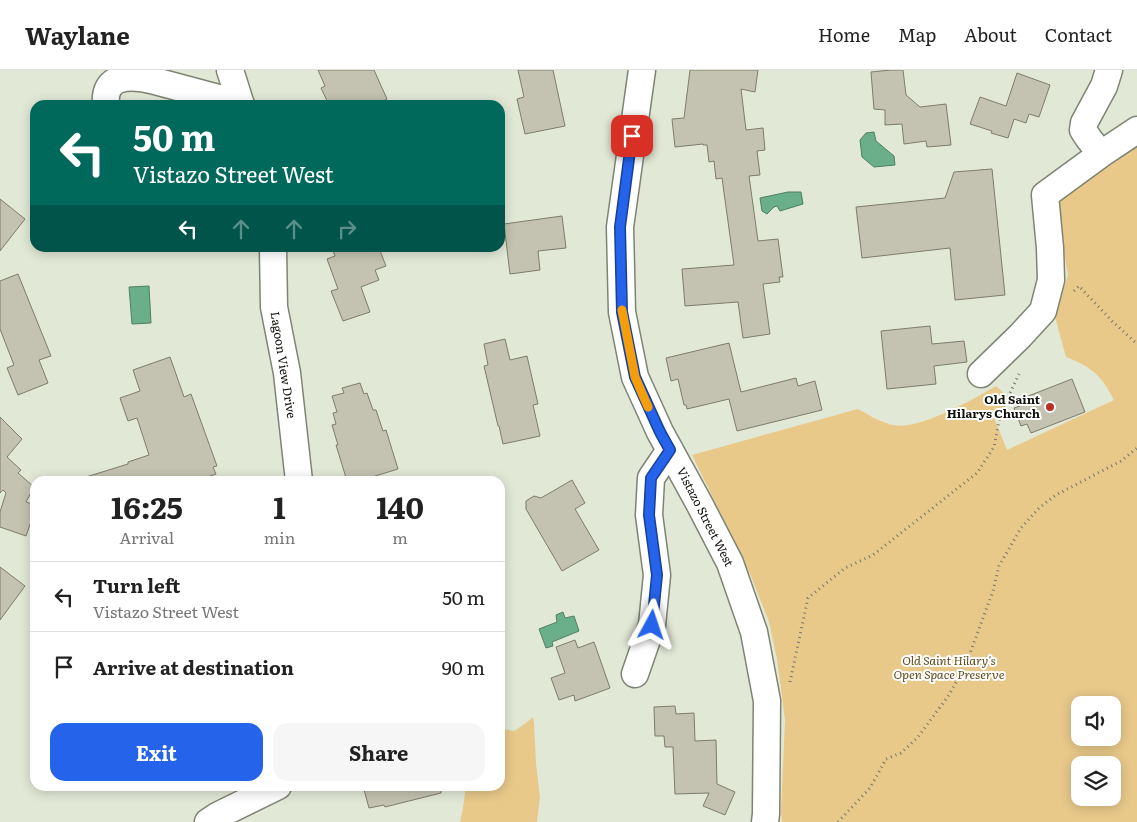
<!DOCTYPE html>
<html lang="en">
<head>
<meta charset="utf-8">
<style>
  body { margin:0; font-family:Literata,serif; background:#f6f6f6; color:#222; height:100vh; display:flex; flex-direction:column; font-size:19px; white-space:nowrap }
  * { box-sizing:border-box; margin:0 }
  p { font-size:16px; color:#767676 }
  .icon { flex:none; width:28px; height:28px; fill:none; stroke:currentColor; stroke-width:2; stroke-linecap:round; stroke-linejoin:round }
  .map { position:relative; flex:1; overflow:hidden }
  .sheet { position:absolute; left:30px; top:406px; width:475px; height:315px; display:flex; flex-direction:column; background:#fff; border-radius:15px; box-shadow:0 2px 12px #0003 }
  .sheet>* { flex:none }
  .guide { position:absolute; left:30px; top:30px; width:475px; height:152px; border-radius:15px; box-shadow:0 2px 12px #0003; background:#00695c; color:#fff; overflow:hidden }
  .controls { position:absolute; left:1071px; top:626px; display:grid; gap:10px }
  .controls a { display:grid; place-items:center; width:50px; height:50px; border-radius:10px; background:#fff; box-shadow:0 2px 12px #0003; font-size:25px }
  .pin { position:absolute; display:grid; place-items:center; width:42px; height:42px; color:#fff; margin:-21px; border-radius:10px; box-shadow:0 2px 8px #0006 }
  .me { position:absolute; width:55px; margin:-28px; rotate:5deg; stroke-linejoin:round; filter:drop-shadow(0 0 4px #0008) }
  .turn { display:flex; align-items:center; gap:18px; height:105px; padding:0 20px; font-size:22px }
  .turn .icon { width:65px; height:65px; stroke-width:2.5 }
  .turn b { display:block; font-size:35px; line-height:42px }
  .lanes { display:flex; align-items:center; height:48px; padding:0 20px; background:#0003; justify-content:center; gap:25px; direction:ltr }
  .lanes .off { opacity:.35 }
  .eta { display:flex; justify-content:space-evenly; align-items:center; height:85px; text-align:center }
  .eta b { font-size:30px; font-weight:700; line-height:35px }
  .primary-button { display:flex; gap:10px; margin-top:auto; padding:10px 20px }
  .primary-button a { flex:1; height:58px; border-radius:15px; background:#2563eb; color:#fff; font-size:20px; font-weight:700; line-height:58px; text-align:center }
  .primary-button a+a { background:#f6f6f6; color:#222 }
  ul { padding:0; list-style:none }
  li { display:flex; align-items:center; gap:15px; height:70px; padding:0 20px; border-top:1px solid #e0e0e0 }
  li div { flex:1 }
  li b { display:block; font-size:19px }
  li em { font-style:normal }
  header { display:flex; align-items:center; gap:30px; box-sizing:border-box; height:70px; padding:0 25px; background:#fff; border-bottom:1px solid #e0e0e0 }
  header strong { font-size:24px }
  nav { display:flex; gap:28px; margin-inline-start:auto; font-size:18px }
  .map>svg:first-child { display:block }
</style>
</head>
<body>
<header>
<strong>Waylane</strong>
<nav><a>Home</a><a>Map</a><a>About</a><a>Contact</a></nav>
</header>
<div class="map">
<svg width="1137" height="752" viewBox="0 0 1137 752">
  <rect width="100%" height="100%" fill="#e2e8d6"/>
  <path fill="#e8c98a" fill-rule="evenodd" d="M1137,69V752H782L781,741L785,650L777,589L769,552L751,506L692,385L858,339C869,345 880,352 893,355C918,361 974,329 996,316L1007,326L1003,342L993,345L1007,380L1114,330C1102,306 1092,297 1066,287L1058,258L1055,246L1068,205L1055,132ZM1080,635H1112V668H1080ZM1080,695H1112V728H1080Z
    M533,647L534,653L536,694L540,727L537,752H460L463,738L466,716H500V658L514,661L526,653Z"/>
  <path fill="#6baf8a" stroke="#4f7f64" d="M874,62L876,71L894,86L895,95L874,97L862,87L860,70L866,63Z
    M788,122H801L803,134L780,141L777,136L774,137L767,144L762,141L760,128Z
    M149,216L151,253L132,254L129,217Z
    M563,542L565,548L574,546L579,561L552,572L553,576L546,578L539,559L557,552L556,545Z"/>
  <path fill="#c4c2b0" stroke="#7e7c6b" d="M318,0H374L387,29L375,35H329L321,18L325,16Z
    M518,0H553L565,56L525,64L517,29L524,27Z
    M690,0H758L755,22L741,19L746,60L763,58L765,80L757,81L760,105L749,106L758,171L778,169L783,207H779L780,212L763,214L770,264L743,268L738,232L685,236L682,199L734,195L722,108L716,109L714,91L709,92L707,75H703V74L675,77L672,49L684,48Z
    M891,0H903L906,25L920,37L946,34L951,75L927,77L926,71L904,74L902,54L885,55V40L874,39L871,2Z
    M1017,3L1050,15L1039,47L1029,44L1026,53L1014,49L1008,68L991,63L992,61L970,54L980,27L1006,36Z
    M992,99L1005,225L955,230L950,178L862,188L856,137L945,128L954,102Z
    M0,129L25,149L0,181Z
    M562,146L566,178L538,181L540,200L510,204L504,154Z
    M332,178H379L386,196L375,200L379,210L361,217L370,242L343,251L331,221L338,219L327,189L335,186Z
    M18,204L51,286L39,290L48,313L18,325L7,298L14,295L0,259V211Z
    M930,256L932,274L964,271L967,292L934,296L936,314L887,319L881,261Z
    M505,269L510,290L527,286L538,334L533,335L540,366L503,374L499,356H498L484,296L488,295L484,274Z
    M729,273L741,322L796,308L798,316L815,311L822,340L737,361L729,329L687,339L686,335H684L678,309L671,311L666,288Z
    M170,287L184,327L191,324L217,396L213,397L216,404L196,411H87L86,407L128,394V392L149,385L137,348L128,351L120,328L140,321L133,300Z
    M1072,309L1085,342L1031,363L1027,354L1021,356L1014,338L1020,336L1018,330Z
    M360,313L364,324L367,323L373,340H376L383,361L386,360L398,399L372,407L373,411H347L336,375H338L332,355L336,354L333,343L337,342L332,326L344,323L342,318Z
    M0,347L22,369L7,387L21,400L18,403L34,417L26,432L35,435V440L26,466L0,457V442L6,423L3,420L0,423Z
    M572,410L585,433L575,439L599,480L562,501L526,439V431L534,426L541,428Z
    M0,497L25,516L0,550Z
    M575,570L578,578L594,572L610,618L575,631L574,625L559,630L551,608L565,603L556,577Z
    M675,636L676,644L694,643L695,671L716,670L717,714L735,722L725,745L703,736L709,723L675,724L673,677H665L664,666H655L654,637Z
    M363,716H441V723L385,737L384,735L369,738Z"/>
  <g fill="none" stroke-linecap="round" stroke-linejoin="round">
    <g stroke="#7e8473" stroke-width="29">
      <path id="minor" d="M230,0L241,35
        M642,0L620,157L622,242L635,307L660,362L700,435L730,493L754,562L767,631L766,744L765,752
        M106,35C103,5 129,5 151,10L241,34
        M1101,84L1089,69L1083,60L1084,53L1104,16L1109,0
        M273,178L274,237L287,303L299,411
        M981,304L1020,266L1043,241L1051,210L1050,178L1045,125L1101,84L1137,60
        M635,604L652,555L657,505L649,445L651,408L670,380
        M208,752L217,746L278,716"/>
    </g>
    <path stroke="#74786c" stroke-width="3" stroke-dasharray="1 4" stroke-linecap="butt" d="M1074,221L1079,216L1112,251L1137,274
      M790,612L808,528L845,498L873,485L977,403L994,377L1001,340L1010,323L1019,304
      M838,752L870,718L886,689L901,683L918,667L949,625L966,594L993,521L999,496L1021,458L1039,438L1056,425L1121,391L1137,378"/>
    <use href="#minor" stroke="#fff" stroke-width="26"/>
  </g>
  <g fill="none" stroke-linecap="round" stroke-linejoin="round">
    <g stroke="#184099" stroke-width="12">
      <path id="route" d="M632,66L620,157L622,242L635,307L660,362L670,380L651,408L649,445L657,505L652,555"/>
    </g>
    <use href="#route" stroke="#2563eb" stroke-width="9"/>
    <path stroke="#f59e0b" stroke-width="9" d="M622,240L635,307L648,337"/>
  </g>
  <circle fill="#bc2e29" stroke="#fff" stroke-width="2" cx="1050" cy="337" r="5"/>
  <g text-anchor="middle" stroke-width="4" stroke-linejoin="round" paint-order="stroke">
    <g font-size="12" fill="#0e100a" stroke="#fff">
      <text transform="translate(283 295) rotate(81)" y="4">Lagoon View Drive</text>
      <text transform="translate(705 447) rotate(63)" y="4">Vistazo Street West</text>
    </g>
    <g font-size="12" font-weight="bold" fill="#0e100a" stroke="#fff" text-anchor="end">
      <text x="1040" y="334">Old Saint<tspan x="1040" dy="14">Hilarys Church</tspan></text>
    </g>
    <g font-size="12" font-style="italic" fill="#614b1b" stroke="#fff">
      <text x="949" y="595">Old Saint Hilary's<tspan x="949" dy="14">Open Space Preserve</tspan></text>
    </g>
  </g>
</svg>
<div class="controls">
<a><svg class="icon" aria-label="sound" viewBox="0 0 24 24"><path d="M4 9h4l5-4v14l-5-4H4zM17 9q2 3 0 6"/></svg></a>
<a><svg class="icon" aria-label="layers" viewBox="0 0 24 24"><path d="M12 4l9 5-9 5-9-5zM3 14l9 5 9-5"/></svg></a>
</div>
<div class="pin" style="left:632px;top:66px;background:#d93025"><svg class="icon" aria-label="arrive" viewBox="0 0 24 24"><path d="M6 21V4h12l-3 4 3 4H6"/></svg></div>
<svg class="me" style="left:652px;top:555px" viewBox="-20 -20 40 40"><path d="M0-17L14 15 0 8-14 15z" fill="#2563eb" stroke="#fff" stroke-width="4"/></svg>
<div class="guide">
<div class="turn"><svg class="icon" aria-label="left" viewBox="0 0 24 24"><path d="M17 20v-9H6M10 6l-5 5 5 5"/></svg><div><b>50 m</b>Vistazo Street West</div></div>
<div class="lanes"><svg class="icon" aria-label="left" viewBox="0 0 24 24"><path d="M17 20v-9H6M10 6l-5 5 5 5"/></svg><svg class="icon off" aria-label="ahead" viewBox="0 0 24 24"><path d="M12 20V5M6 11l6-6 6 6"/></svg><svg class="icon off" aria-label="ahead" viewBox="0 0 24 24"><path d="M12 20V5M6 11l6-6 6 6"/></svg><svg class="icon off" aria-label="right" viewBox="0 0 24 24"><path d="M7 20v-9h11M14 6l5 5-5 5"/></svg></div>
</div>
<section class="sheet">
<div class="eta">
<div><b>16:25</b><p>Arrival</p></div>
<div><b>1</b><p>min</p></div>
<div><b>140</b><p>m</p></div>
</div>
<ul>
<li><svg class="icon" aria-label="left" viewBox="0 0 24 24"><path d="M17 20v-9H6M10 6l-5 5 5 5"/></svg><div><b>Turn left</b><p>Vistazo Street West</p></div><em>50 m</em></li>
<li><svg class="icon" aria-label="arrive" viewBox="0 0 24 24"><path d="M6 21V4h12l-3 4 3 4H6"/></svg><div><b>Arrive at destination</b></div><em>90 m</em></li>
</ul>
<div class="primary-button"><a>Exit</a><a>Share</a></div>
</section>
</div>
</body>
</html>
